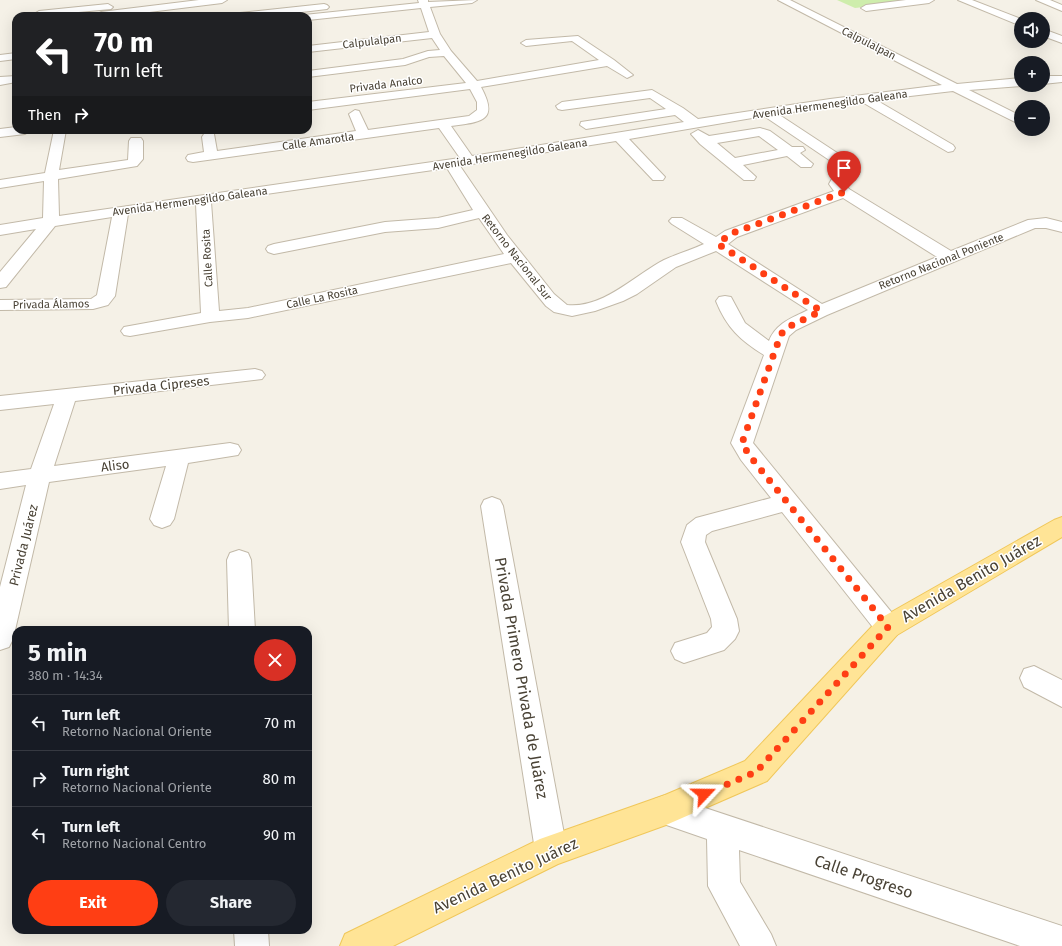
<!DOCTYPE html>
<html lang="en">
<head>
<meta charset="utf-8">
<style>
  body { margin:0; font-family:"Fira Sans",sans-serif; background:#242831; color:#f1f3f6; height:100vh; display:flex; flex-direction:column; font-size:15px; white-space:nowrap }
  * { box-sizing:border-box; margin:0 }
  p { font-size:13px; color:#9ea1a6 }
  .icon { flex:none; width:22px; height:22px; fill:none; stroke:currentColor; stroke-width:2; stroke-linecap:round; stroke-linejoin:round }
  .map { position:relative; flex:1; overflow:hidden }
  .sheet { position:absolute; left:12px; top:626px; width:300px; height:308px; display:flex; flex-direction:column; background:#171b24; border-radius:12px; box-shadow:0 4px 16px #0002 }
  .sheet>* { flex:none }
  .banner { position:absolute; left:12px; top:12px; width:300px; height:122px; border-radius:12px; box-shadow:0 4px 16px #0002; background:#202124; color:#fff; overflow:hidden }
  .buttons { position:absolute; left:1014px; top:12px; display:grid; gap:8px }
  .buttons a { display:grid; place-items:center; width:36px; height:36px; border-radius:50%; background:#171b24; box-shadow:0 4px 16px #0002; font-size:20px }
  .pin { position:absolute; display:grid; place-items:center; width:34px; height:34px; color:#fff; margin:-41px -17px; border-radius:50% 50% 50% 0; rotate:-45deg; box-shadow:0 0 4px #0007 }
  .pin .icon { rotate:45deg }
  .me { position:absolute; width:44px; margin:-22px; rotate:67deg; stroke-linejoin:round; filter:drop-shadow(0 0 3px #0008) }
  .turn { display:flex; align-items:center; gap:14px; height:84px; padding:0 16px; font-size:18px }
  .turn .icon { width:52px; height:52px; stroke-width:2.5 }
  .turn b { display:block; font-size:28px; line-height:34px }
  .then { display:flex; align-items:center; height:38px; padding:0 16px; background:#0003; gap:8px; font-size:15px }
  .round { display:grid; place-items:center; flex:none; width:42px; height:42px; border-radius:21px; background:#242831 }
  .headline { display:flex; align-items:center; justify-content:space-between; height:68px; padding:0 16px }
  h1 { font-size:24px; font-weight:700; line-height:30px }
  .action { display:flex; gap:8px; margin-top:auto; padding:8px 16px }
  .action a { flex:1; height:46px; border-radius:24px; background:#ff3e14; color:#fff; font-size:16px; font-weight:700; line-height:46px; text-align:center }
  .action a+a { background:#242831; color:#f1f3f6 }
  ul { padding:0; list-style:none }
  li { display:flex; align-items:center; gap:12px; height:56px; padding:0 16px; border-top:1px solid #363941 }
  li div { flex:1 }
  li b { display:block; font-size:15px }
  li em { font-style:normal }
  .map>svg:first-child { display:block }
</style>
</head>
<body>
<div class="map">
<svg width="1062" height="946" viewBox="0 0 1062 946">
  <rect width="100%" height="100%" fill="#f5f1e7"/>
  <path fill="#ceedac" d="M837,0H918L919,1L855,8Z"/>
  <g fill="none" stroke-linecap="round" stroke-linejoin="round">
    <g stroke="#c2b9a8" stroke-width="2">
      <path id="minor" d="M199,0H227L222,3L117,16L96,15L101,12Z
        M418,0H428V2L477,0L472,3L430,7L440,34L451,51L477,81L599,60L572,41L526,46L521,43L526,40L578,36L614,60L633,75L627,78L607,66L481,87C500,122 480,122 451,126L472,156L684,122L675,115L586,129L580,125L581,122L666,109L650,98L562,110L558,109L556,106L562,102L652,90L683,108L698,119L830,99L942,85L778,0H790L957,84L1021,78V85H1023L1021,86L969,90L1021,116V125L953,91L876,100L953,145L955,148L953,151L948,152L862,102L778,114L854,164L860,172L855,180L844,183L849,189L951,251L1028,220L1046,218L1062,222V232L1046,228H1035L827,315L796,330L789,336L753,443L897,619L901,627L897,635L888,638L879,635L782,512L712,531L706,535L705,542L737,619L739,631L735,639L724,650L684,663L675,659L671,651L675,643L707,633L712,627L711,619L681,542L687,525L696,518L771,498L741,460L731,443L764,355C740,340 727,328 716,301L719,297L725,296L731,297L745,323L769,341C776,323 792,318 808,310L716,251L676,267L637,294L623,301L595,311L572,316L554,312L546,306L511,263L248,318L210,322L130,336L124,335L121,331L124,327L201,313L196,204L128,214L115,296L108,305L93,309L0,310V300L91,299L97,295L112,217L55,226L6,287L0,288V272L36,229L0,235V225L43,218L44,181L0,188V180L45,173L54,130H66L59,170L128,160L129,141L131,138H141L143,141V159L137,166L58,179L59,216L460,158L439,128L193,162L188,161L186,158L188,155L204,152L202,137L204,134H214L217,151L356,131L349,114L355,110L359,111L368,130L469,116L477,110V102L470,89L308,110V102L466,83L444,56L429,57L405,65L308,77V71L403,59L428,51L440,50L432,38L308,52V46L429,32L421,8L308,20V16L304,15L419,3ZM764,116L844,170L845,174L833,177L829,184L834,191L725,231L716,237L682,218H672L669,221L672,224L704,244C691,250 677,254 664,260C635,275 603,309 567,305L554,294L507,235L460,166L616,141L653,180H663L665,177L629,139ZM447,168L473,210L438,218L385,222L274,244L268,246L266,249L268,252L274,254L385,232L438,228L479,218L504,254L248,308L219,311L211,202ZM843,198L937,257L822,304L728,244L737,237Z
        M906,0H934L929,3L866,11L861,8L866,5Z
        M958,0H972L1021,19V26Z
        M1036,0H1050L1062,5V11Z
        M108,4L113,7L111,9L35,16L34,14L39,11Z
        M324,4L327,5L329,7L327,9L268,16H235L240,13Z
        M1043,29L1062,36V43L1043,36Z
        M16,53V59L0,61V55Z
        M16,76V82L0,85V77Z
        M1043,76H1062V82L1043,84Z
        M16,127V130H31L25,134L0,137V129Z
        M760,128L770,131L792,147H803L805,150L800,153L813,164L811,167H801L787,156L743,165L756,177L754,180H744L700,144L691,134L698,130L709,136ZM759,136L778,150L735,158L717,143Z
        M255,369L262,371L265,375L262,379L75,401L54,466L230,443L238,445L241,450L238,455L188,463L174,519L170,525L162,528L154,525L150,519L166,466L49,482L13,639L9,647L0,650V587L26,485L0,489V473L31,469L54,404L0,410V396Z
        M492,497L500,500L503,506L567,850L562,861L551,866L540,861L535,850L481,506L484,500Z
        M239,550L248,553L251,560L255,630H229L227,560L230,553Z
        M1034,666L1062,680V707L1024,687L1020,678L1024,669Z
        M666,795L1062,926V946H1020L739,850L740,882L771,934L776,946H740L708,886L707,839L655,821L651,810L655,799Z
        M234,930H268L269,946H235Z"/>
    </g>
    <g stroke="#f0c75a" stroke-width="2">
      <path id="major" d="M1062,517V537L897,635L767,781L666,825L558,864L393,946H340L345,934L540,839L665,795L745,761L879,619L1054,520Z"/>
    </g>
    <use href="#minor" fill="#fff" fill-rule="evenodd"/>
    <use href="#major" fill="#ffe496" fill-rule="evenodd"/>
  </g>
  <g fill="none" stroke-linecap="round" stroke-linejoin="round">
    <path stroke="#ff3e14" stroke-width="7" stroke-dasharray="0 12.6" d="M704,794L756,772L888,627L749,455L742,443L781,334L790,326L821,311L718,244L730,234L844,192"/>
  </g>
  <g text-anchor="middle" stroke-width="3" stroke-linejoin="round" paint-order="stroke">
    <g font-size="11" fill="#494235" stroke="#fff">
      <text transform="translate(372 41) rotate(-7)" y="4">Calpulalpan</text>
      <text transform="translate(869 43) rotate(27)" y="4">Calpulalpan</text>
      <text transform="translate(386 84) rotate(-7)" y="4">Privada Analco</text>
      <text transform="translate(830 104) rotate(-8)" y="4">Avenida Hermenegildo Galeana</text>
      <text transform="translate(318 141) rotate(-8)" y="4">Calle Amarotla</text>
      <text transform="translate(510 154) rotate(-9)" y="4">Avenida Hermenegildo Galeana</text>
      <text transform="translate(190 201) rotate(-8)" y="4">Avenida Hermenegildo Galeana</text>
      <text transform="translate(517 257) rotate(52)" y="4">Retorno Nacional Sur</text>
      <text transform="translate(207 258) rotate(-93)" y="4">Calle Rosita</text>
      <text transform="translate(941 261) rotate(-22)" y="4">Retorno Nacional Poniente</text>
      <text transform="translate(322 297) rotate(-12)" y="4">Calle La Rosita</text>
      <text transform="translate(51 304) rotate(-1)" y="4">Privada Álamos</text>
    </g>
    <g font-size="13" fill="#494235" stroke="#fff">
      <text transform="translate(161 385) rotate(-6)" y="5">Privada Cipreses</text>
      <text transform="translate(115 465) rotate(-7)" y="5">Aliso</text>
      <text transform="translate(23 545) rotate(-76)" y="5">Privada Juárez</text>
    </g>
    <g font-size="16" fill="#494235" stroke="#fff">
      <text transform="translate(971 578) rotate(-30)" y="6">Avenida Benito Juárez</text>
      <text transform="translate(522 678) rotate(80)" y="6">Privada Primero Privada de Juárez</text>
      <text transform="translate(505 875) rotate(-25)" y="6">Avenida Benito Juárez</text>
      <text transform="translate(864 876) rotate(19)" y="6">Calle Progreso</text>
    </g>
  </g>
</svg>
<div class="buttons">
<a><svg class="icon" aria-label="sound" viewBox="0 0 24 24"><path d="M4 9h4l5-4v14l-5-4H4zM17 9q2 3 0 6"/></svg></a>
<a>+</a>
<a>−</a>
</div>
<div class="pin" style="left:844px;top:192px;background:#d93025"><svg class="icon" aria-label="arrive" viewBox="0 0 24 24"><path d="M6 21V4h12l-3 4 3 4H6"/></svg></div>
<svg class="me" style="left:704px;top:794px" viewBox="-20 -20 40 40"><path d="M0-17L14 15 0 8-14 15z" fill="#ff3e14" stroke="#fff" stroke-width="4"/></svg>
<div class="banner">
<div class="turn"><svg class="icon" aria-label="left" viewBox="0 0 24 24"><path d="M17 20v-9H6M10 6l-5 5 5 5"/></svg><div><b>70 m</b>Turn left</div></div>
<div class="then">Then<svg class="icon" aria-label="right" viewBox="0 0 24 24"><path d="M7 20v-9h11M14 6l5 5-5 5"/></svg></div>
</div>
<section class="sheet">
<div class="headline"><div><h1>5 min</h1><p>380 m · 14:34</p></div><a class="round" style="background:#d93025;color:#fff"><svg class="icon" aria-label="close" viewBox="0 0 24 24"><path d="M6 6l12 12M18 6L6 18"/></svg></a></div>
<ul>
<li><svg class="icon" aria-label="left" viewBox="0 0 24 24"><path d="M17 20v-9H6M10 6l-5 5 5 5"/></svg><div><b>Turn left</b><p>Retorno Nacional Oriente</p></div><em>70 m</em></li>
<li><svg class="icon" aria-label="right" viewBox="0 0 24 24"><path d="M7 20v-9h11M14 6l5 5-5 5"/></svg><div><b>Turn right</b><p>Retorno Nacional Oriente</p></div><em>80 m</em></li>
<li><svg class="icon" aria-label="left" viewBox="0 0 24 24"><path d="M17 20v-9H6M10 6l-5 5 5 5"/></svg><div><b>Turn left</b><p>Retorno Nacional Centro</p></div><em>90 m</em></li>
</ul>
<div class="action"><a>Exit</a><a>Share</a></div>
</section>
</div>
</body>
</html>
